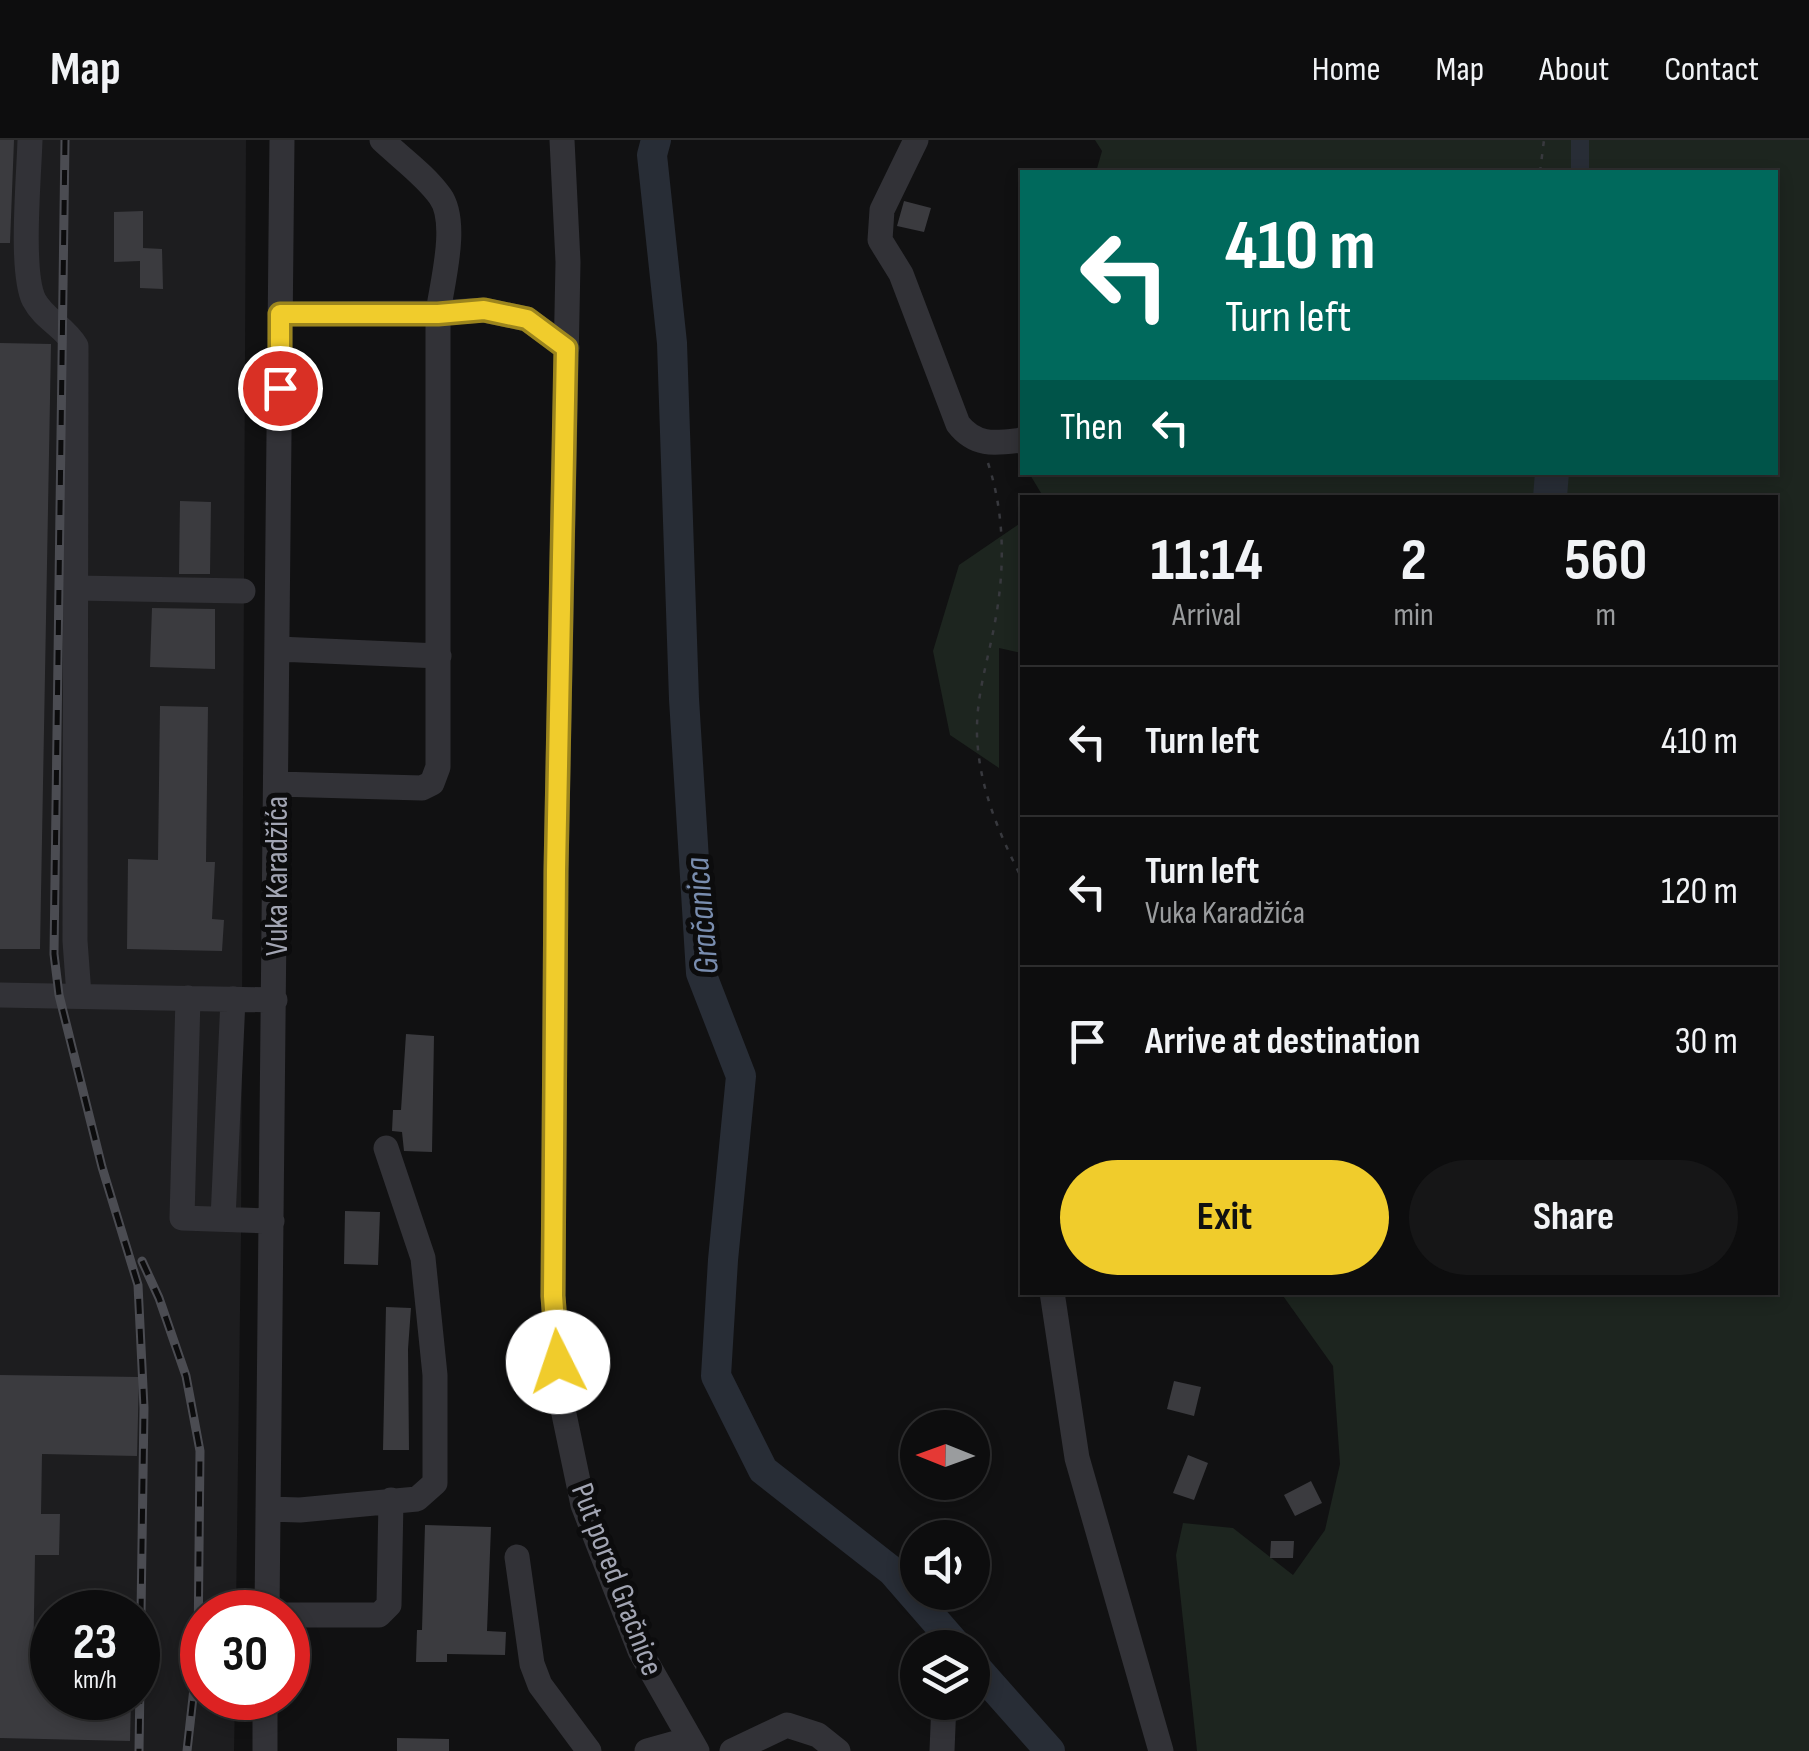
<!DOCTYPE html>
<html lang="en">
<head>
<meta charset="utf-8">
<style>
  body { margin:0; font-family:"Sofia Sans Condensed",sans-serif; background:#161617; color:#f1f3f6; height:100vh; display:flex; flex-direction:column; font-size:38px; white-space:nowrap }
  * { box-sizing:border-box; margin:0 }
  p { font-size:32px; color:#9a9c9e }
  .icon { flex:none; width:55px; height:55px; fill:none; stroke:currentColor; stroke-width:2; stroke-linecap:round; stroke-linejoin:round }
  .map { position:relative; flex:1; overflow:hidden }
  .sheet { position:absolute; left:1020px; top:355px; width:758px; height:800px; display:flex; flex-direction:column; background:#0d0d0e; border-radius:0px; box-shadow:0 5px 15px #0003,0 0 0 2px #2d2d2e }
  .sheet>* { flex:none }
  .guide { position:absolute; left:1020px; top:30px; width:758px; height:305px; border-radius:0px; box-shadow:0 5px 15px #0003,0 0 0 2px #2d2d2e; background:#00695c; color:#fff; overflow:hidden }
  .needle { width:65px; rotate:271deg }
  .buttons { position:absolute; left:900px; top:1270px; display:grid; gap:20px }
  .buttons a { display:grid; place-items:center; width:90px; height:90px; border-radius:50%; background:#0d0d0e; box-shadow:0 5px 15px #0003,0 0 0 2px #2d2d2e; font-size:50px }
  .speed { position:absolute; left:30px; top:1450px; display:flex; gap:20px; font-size:50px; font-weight:700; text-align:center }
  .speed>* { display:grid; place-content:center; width:130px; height:130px; border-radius:50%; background:#0d0d0e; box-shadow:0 5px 15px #0003,0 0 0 2px #2d2d2e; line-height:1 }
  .speed small { font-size:25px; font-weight:400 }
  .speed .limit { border:15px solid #d22; background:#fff; color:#111 }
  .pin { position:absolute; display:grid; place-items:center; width:85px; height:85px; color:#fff; margin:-42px; border:5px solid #fff; border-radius:50%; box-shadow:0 2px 10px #0007 }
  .me { position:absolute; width:110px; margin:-55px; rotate:356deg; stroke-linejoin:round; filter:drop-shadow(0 0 8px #0008) }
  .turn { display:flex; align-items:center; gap:35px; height:210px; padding:0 40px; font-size:45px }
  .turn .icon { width:130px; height:130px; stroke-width:2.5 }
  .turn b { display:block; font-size:70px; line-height:85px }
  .then { display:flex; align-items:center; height:95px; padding:0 40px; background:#0003; gap:20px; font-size:38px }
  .eta { display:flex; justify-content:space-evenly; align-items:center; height:170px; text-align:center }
  .eta b { font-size:60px; font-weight:700; line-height:70px }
  .cta { display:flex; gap:20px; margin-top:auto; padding:20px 40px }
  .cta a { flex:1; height:115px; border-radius:60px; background:#f0cc2c; color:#111; font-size:40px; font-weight:700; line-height:115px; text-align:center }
  .cta a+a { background:#161617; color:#f1f3f6 }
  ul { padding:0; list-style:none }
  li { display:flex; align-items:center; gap:30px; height:150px; padding:0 40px; border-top:2px solid #2d2d2e }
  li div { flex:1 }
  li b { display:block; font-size:38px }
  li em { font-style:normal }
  header { display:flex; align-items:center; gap:60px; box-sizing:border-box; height:140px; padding:0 50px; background:#0d0d0e; border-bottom:2px solid #2d2d2e }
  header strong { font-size:48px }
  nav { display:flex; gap:55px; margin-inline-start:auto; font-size:35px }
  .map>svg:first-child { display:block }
</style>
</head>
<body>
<header>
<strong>Map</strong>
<nav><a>Home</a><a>Map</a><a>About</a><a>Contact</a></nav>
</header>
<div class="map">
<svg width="1809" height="1611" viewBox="0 0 1809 1611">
  <rect width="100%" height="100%" fill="#111112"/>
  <path fill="#1d1d1f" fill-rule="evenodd" d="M0,0H246L241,1096L236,1472H202V1558H235L234,1611H0ZM52,1472H138V1558H52Z"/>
  <path fill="#1d251f" d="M1095,0H1809V1611H1197L1176,1415L1183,1383L1233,1388L1293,1435L1325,1390L1340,1324L1333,1226L1281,1153L1775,1152V358H1044L1029,333L1775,332V32H1096L1102,11Z
    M1022,382V513L999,508V628L950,595L933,511L959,425Z"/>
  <path fill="#282d36" d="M1535,332L1569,333L1567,357H1533Z"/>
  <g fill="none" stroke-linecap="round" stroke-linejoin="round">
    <path stroke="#282d36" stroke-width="18" d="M1580,32V0"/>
    <path stroke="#282d36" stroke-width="30" d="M656,0L652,15L672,203L684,559L701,833L741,936L723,1120L716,1236L763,1330L892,1431L959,1508
      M972,1523L1050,1611"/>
  </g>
  <path fill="#3b3b3f" d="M0,0H14L10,103H0Z
    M904,61L931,68L924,92L897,86Z
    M143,71V108L162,109L163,149L140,148V121L114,122V72Z
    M0,203L51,204L40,809H0Z
    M180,361L211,362L210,434H179Z
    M152,468L215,469V529L150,527Z
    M160,566L208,567L206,722H215L212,779L224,780L222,811L127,809L128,719L158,720Z
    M406,894L434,896L432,1012L404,1011L402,992L392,991L393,970H401Z
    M345,1071L380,1072L378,1125L344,1124Z
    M386,1167L411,1168L408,1209L409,1310H383Z
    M0,1235L139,1237L137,1316L42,1314L41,1374H60L59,1415H35L33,1531H52V1558H131L130,1601L0,1598Z
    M1174,1241L1201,1247L1194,1276L1167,1269Z
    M1188,1315L1208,1323L1194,1360L1173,1353Z
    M1311,1341L1322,1363L1295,1376L1284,1355Z
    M425,1385L491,1387L487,1491L506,1492L505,1515L447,1514V1522H416L417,1490H422Z
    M1271,1401H1294L1293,1418H1270Z
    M397,1598L449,1599V1611H397Z"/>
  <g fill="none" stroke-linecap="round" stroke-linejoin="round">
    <path stroke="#38393e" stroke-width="2.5" stroke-dasharray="5 8" stroke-linecap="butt" d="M1540,32L1544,0
      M988,323C1005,375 1005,429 995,482C988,521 976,555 977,595C979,648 999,693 1022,739"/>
    <path stroke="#323237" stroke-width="25" d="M30,0C29,36 20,132 34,160C44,179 65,187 76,206L75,801L79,855
      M562,0L568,122L556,731L553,1156L560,1255L583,1365L640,1511L697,1611
      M916,0L882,70L880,100L901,134L958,284C976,307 996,303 1022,300
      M280,174L438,173L484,170L527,179L567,208
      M76,448L243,451
      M278,509L439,516
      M277,644L422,648L432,643L438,627V173C442,143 459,82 440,56C425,35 401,18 382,0
      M0,855L275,860
      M188,858L182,1078L272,1081
      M223,1079L233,859
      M1052,1152L1077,1318L1161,1611
      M268,1369L300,1370L417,1359L435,1343V1235L423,1118L386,1008
      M517,1417L532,1524L540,1545L589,1611
      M267,1472L282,0
      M288,1475H379L389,1465L391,1360
      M265,1611V1558
      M647,1611L690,1599
      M732,1611L787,1585L818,1595L838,1611
      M942,1611L944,1562"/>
    <g stroke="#4b4c52" stroke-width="9">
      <path id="rail" d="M65,0L54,814L59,855L102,1027L138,1145L144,1268L139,1611
        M142,1121L159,1158L186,1236L200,1311L198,1512L187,1611"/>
    </g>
    <use href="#rail" stroke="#0c0c0d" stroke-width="5" stroke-dasharray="15" stroke-linecap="butt"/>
  </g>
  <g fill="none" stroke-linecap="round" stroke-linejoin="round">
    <g stroke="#9c851d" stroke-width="25">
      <path id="route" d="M280,248V174H438L484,170L527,179L566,208L556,731L553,1156L558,1222"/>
    </g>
    <use href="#route" stroke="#f0cc2c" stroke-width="18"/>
  </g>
  <g text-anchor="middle" stroke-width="10" stroke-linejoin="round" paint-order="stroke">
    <g font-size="32" fill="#a2a5b3" stroke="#0c0c0d">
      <text transform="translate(276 736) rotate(-90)" y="11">Vuka Karadžića</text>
      <text transform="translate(618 1439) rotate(69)" y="11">Put pored Gračnice</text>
    </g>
    <g font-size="35" font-style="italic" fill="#798daf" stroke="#0c0c0d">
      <text transform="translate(701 776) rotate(-95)" y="12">Gračanica</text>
    </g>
  </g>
</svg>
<div class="buttons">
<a><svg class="needle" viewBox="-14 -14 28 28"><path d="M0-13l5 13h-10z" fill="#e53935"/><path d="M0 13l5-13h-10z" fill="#9a9c9e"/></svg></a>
<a><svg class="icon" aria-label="sound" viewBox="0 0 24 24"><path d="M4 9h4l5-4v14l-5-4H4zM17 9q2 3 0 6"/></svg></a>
<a><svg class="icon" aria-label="layers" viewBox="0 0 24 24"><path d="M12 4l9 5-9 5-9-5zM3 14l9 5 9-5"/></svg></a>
</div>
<div class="speed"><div>23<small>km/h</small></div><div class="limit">30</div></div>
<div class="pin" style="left:280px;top:248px;background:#d93025"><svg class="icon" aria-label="arrive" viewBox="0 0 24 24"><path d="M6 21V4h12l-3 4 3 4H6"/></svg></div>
<svg class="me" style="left:558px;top:1222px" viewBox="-20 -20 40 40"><circle r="19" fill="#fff"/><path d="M0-13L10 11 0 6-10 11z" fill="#f0cc2c"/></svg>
<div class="guide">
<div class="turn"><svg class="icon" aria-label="left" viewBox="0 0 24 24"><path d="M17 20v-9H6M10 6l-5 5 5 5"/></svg><div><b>410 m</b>Turn left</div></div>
<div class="then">Then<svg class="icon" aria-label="left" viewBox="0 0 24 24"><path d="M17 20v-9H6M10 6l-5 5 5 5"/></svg></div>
</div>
<section class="sheet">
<div class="eta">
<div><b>11:14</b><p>Arrival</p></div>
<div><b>2</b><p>min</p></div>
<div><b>560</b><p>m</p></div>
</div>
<ul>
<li><svg class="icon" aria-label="left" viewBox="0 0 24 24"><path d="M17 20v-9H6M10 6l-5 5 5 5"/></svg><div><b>Turn left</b></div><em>410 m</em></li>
<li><svg class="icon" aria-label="left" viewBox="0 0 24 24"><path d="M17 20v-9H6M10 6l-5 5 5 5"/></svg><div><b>Turn left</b><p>Vuka Karadžića</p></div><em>120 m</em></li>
<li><svg class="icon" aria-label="arrive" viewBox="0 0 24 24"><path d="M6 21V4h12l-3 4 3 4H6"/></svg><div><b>Arrive at destination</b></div><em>30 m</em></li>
</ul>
<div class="cta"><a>Exit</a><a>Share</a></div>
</section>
</div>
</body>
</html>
